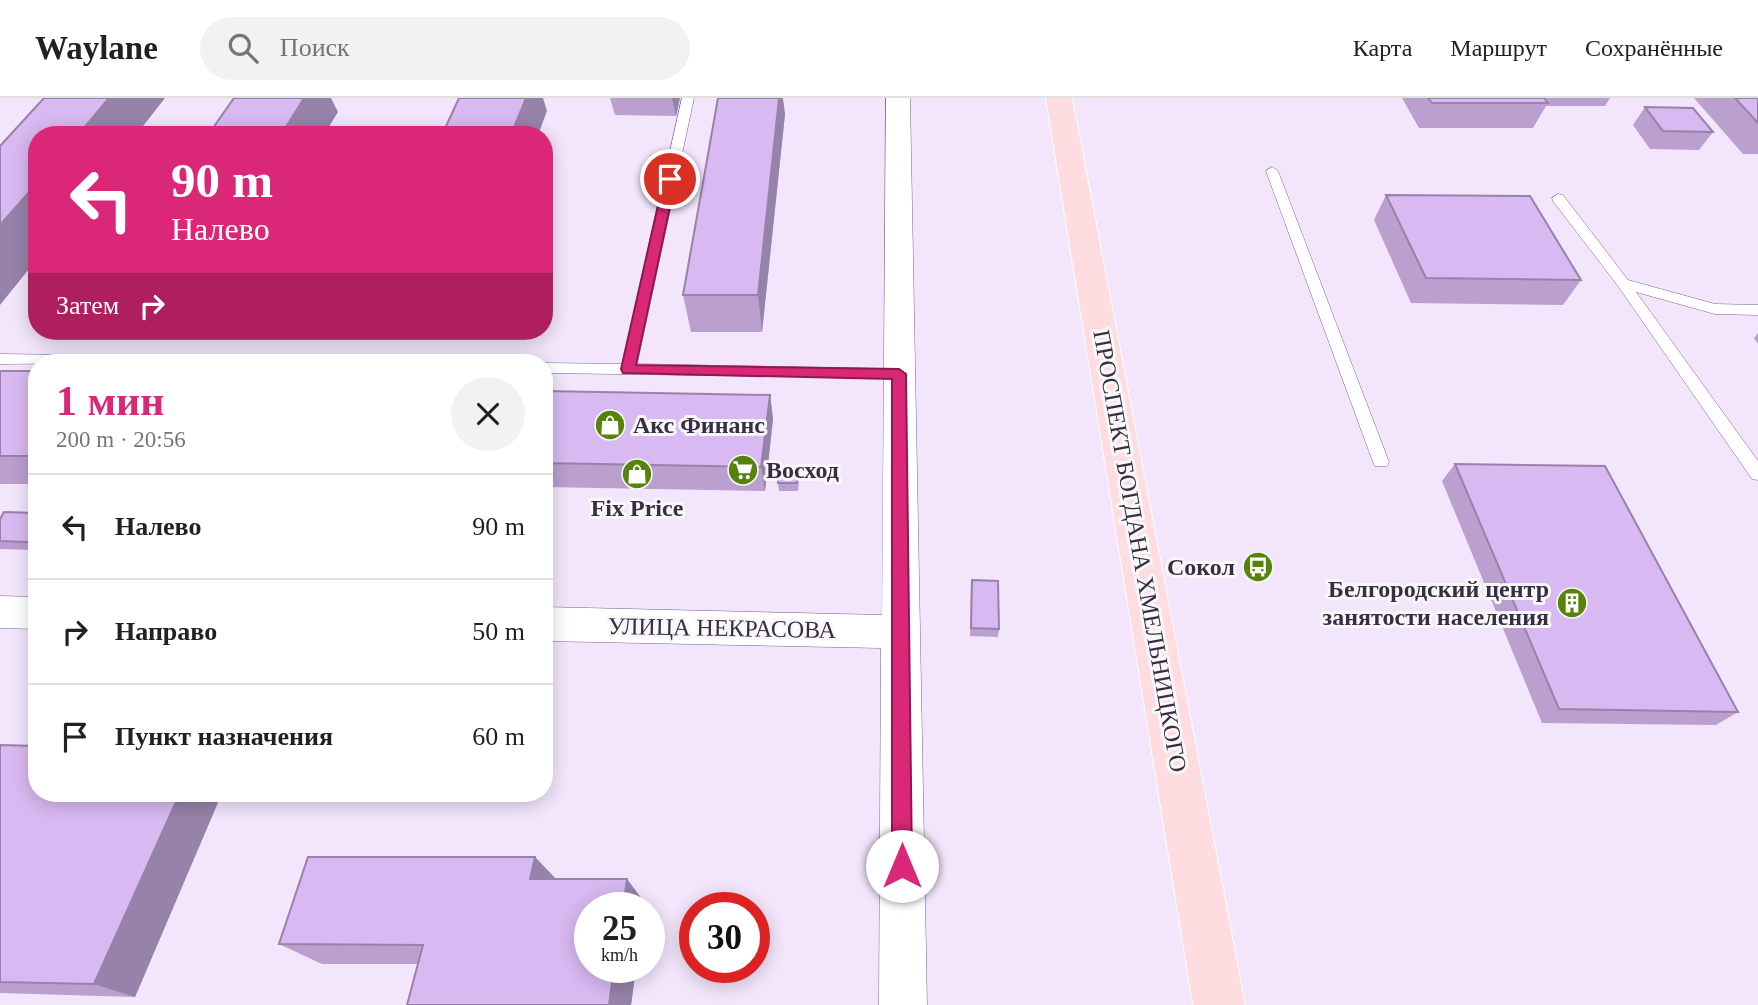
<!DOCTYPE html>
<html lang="ru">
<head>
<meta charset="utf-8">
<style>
  body { margin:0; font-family:"Times New Roman",serif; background:#f2f2f2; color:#202124; height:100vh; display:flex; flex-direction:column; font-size:26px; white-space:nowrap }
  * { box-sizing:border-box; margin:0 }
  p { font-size:23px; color:#757577 }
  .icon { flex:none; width:38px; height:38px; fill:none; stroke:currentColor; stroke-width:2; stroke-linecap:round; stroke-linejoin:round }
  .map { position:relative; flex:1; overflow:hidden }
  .sheet { position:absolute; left:28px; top:256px; width:525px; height:448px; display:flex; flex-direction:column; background:#fff; border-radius:28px; box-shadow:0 4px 18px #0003 }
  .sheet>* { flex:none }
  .guide { position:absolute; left:28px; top:28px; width:525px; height:214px; border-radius:28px; box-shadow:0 4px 18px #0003; background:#db2777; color:#fff; overflow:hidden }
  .speed { position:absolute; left:574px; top:794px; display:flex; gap:14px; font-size:35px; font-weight:700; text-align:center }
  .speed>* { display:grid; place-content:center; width:91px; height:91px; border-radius:50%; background:#fff; box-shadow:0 4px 18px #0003; line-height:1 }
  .speed small { font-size:18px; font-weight:400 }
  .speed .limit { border:10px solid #d22; background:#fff; color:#111 }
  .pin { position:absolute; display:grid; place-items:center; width:60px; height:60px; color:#fff; margin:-30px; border:4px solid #fff; border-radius:50%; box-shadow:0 2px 7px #0007 }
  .me { position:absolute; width:77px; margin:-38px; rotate:0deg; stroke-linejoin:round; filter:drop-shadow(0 0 5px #0008) }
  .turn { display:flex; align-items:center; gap:24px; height:147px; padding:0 28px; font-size:32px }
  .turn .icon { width:91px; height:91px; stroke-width:2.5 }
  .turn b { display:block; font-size:49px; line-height:60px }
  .then { display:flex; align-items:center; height:66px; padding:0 28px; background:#0003; gap:14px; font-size:26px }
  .round { display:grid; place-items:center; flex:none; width:74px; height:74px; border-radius:37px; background:#f2f2f2 }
  .head { display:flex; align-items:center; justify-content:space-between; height:119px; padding:0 28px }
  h1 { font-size:42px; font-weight:700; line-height:52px; color:#db2777 }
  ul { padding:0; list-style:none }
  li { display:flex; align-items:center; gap:21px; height:105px; padding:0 28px; border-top:2px solid #e0e0e0 }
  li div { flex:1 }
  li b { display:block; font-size:26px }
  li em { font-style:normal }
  header { display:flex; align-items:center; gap:42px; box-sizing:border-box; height:98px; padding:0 35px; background:#fff; border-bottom:2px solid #e0e0e0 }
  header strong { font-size:33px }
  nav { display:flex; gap:38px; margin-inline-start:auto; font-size:24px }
  .search { width:490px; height:63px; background:#f2f2f2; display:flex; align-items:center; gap:18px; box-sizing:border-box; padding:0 24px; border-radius:38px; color:#757577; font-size:26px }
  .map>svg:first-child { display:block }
</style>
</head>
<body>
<header>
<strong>Waylane</strong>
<div class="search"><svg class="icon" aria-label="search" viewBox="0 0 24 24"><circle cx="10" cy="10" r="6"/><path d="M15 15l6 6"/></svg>Поиск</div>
<nav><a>Карта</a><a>Маршрут</a><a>Сохранённые</a></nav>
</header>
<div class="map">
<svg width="1758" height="907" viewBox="0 0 1758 907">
  <rect width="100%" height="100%" fill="#f2e5fc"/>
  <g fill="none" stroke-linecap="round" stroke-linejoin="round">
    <g stroke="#7e6194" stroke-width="1">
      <path id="service" d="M682,0H694L637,266L899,271L904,272L907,276L904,280L544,275V265L622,266Z
        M1272,69L1278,73L1389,364L1387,368H1375L1373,364L1266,73Z
        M1558,96L1563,97L1628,182L1715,206L1758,207V217L1715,216L1636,194L1758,363V382L1752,381L1618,188L1553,103L1552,100Z
        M0,256L210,259L218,264L0,266Z"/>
    </g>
    <g stroke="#7e6194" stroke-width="1">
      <path id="minor" d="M886,0H910L927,907H879L881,550L544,543V509L882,517Z
        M0,498L37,499V531L0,530Z"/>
    </g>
    <g stroke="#fff" stroke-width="2">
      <path id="primary" d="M1046,0H1072L1245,907H1193Z"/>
    </g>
    <use href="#service" fill="#fff" fill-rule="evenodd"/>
    <use href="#minor" fill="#fff" fill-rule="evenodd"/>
    <use href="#primary" fill="#fedce0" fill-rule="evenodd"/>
  </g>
  <path fill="#ba9fcf" d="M610,0H680L676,18L615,17Z
    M1402,0H1610L1605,8H1546L1533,30H1419Z
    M1694,0H1758V56H1743Z
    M1645,9L1713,34L1699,52L1650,51L1633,27Z
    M785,16L762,234H691L683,197Z
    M1386,97L1581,182L1563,207L1411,205L1374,122Z
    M386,233H466L465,235H387Z
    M1758,235V246L1754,240Z
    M0,273H37V386H0Z
    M544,293L770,297L773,321L765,393L544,389Z
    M1455,366L1738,614L1716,627L1542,625L1442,383Z
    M799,384L798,393H779L778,385Z
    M37,415V452L0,451V421Z
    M972,482L999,531L998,539L970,538L971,490Z
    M0,647L37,695H222L135,899L0,895Z
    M535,759L555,781L645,805L644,810H590L636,870L631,907H407L418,866H322L279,846Z"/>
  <path fill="#9782a9" d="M109,0H165L136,37H78Z
    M304,0H331L338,14L324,37H281Z
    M526,0H543L547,13L538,37H511Z
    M672,0H680L676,18Z
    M779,0H783L785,16L762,234L758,197Z
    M37,85V161L0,207V127Z
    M770,297L773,321L765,393L761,369Z
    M37,431V450L28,444Z
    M180,695H222L135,899L94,886Z
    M535,759L559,784L530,781Z
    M627,781L645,805L644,810H623Z
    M614,870H636L631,907H609Z"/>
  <path fill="#d8b9f1" stroke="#9782a9" stroke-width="2" d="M44,0H109L78,37H37V85L0,127V48Z
    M234,0H304L281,37H208Z
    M459,0H526L511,37H442Z
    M718,0H779L758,197H683Z
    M1428,0H1544L1548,5H1432Z
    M1735,0H1758V25Z
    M1645,9L1693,10L1713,34L1663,33Z
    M1386,97L1530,98L1581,182L1426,180Z
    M0,273H37V358H0Z
    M544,293L770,297L761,369L544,365Z
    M1455,366L1605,368L1738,614L1559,611Z
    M779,374L798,375L797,385H778Z
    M4,414L37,415V431L28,444L0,443V421Z
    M972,482L998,483L999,531L971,530Z
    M0,647L37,648V695H180L94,886L0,884Z
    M308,759H535L530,781H627L623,810H590V870H614L609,907H407L423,847L279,846Z"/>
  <path fill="#db2777" stroke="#8e194d" stroke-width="2" d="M670,78L676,81L636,267L899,271L906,276L912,768L909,774L902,777L895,774L892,768V281L623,275L621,271L664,81Z"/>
  <defs>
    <g id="shop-disc" transform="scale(1.575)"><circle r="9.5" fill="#57830c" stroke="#f8f8f8"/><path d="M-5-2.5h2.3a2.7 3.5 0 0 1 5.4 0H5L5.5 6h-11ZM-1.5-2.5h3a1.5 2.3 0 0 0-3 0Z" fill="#fff"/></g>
    <g id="supermarket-disc" transform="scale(1.575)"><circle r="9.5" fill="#57830c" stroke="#f8f8f8"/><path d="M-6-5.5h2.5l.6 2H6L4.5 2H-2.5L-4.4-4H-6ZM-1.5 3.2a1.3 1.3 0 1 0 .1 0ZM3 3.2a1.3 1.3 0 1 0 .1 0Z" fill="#fff"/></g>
    <g id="bus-disc" transform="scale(1.575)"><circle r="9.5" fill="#57830c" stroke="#f8f8f8"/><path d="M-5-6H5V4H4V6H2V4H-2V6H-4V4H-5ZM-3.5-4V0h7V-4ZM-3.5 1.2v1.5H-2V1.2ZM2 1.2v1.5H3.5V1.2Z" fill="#fff"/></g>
    <g id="building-disc" transform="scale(1.575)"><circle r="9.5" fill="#57830c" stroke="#f8f8f8"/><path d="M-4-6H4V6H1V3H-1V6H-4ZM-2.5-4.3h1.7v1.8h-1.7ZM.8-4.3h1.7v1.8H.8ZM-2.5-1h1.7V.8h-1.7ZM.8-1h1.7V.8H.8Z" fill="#fff"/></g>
  </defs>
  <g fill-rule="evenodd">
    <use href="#shop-disc" x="610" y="327"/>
    <use href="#supermarket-disc" x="743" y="372"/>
    <use href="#shop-disc" x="637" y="376"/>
    <use href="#bus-disc" x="1258" y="469"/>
    <use href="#building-disc" x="1572" y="505"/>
  </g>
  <g text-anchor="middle" stroke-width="6" stroke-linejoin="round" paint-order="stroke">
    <g font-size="24" font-weight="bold" fill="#392d43" stroke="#f8f8f8" text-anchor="start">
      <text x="633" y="335">Акс Финанс</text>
      <text x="766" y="380">Восход</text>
      <text x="637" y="418" text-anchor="middle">Fix Price</text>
      <text x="1235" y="477" text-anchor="end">Сокол</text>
      <text x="1549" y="499" text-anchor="end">Белгородский центр<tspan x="1549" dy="28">занятости населения</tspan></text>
    </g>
    <g font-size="24" fill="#392d43" stroke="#f8f8f8">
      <text transform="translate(1140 453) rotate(80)" y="8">ПРОСПЕКТ БОГДАНА ХМЕЛЬНИЦКОГО</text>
      <text transform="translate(722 530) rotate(1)" y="8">УЛИЦА НЕКРАСОВА</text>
    </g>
  </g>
</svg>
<div class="speed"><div>25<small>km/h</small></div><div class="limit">30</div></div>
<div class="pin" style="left:670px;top:81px;background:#d93025"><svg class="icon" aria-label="arrive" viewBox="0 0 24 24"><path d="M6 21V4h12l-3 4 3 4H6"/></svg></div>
<svg class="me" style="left:902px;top:768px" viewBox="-20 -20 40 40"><circle r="19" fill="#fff"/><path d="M0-13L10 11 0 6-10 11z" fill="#db2777"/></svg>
<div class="guide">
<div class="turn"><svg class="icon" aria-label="left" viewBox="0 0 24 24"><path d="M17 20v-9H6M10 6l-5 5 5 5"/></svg><div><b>90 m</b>Налево</div></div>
<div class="then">Затем<svg class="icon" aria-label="right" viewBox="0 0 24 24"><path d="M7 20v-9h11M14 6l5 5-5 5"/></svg></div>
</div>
<section class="sheet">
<div class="head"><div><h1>1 мин</h1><p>200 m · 20:56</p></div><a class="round"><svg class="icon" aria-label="close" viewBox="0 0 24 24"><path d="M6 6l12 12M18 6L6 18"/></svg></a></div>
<ul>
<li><svg class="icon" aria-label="left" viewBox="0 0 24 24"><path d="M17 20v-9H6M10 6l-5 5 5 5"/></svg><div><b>Налево</b></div><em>90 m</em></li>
<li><svg class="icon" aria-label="right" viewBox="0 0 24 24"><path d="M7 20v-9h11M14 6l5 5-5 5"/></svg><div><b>Направо</b></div><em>50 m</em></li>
<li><svg class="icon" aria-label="arrive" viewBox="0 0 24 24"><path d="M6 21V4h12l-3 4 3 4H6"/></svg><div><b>Пункт назначения</b></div><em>60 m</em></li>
</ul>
</section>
</div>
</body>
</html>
